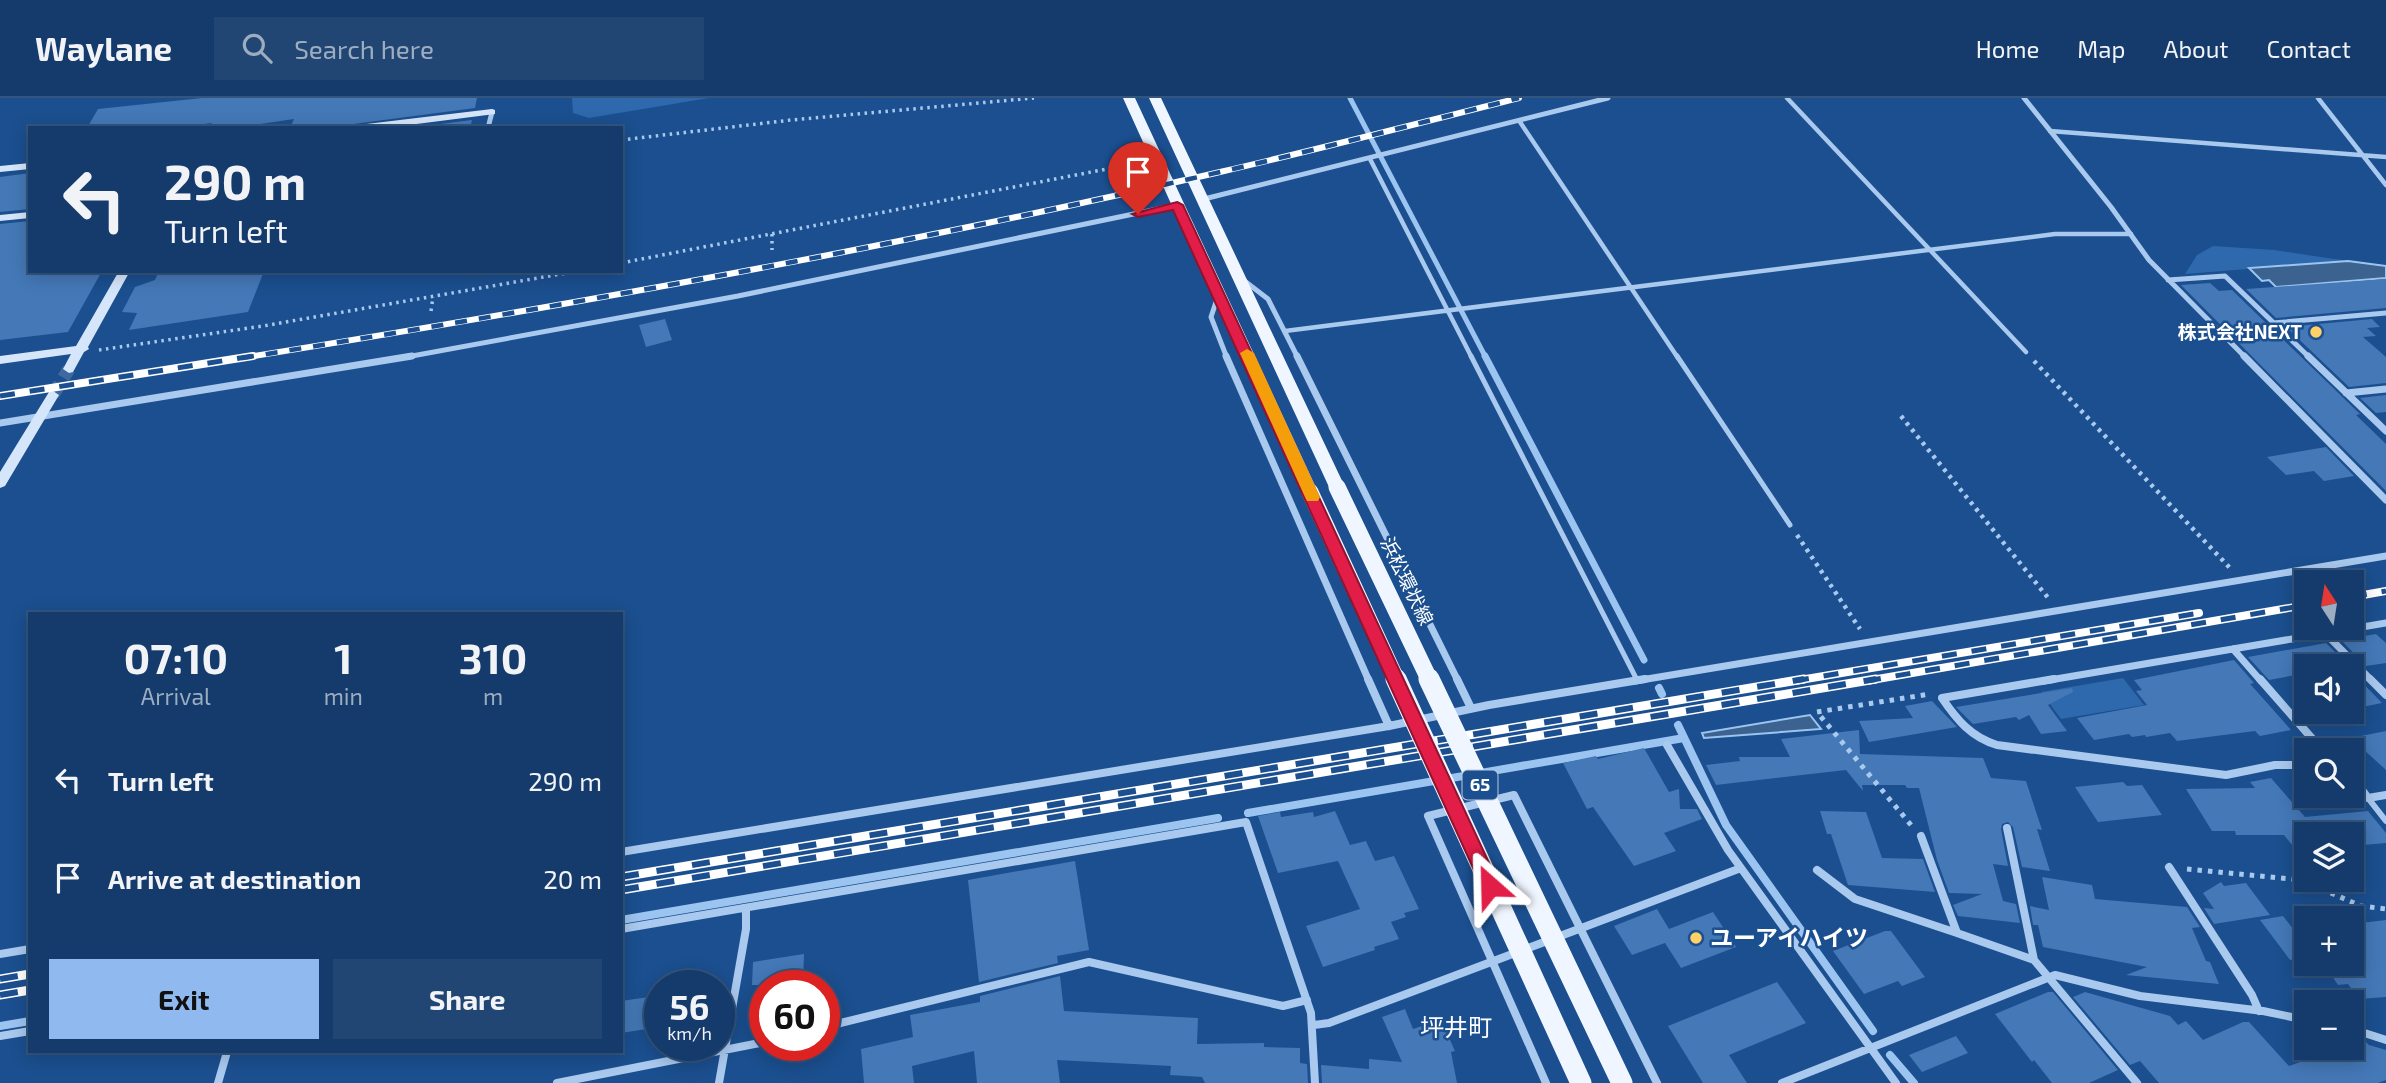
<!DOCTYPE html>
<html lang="en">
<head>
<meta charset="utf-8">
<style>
  body { margin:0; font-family:"Exo 2","Noto Sans JP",sans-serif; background:#214673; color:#f1f3f6; height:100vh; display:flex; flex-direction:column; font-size:26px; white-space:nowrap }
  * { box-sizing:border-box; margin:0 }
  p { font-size:23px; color:#9dadc1 }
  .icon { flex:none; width:38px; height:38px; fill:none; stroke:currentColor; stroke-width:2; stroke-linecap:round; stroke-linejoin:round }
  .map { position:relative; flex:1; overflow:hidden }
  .drawer { position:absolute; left:28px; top:514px; width:595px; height:441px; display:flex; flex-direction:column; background:#143b6b; border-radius:0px; box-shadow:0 4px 18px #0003,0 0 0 2px #33557e }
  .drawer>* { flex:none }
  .top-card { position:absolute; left:28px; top:28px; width:595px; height:147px; border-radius:0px; box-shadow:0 4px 18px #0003,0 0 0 2px #33557e; background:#143b6b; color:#f1f3f6; overflow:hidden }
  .needle { width:46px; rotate:348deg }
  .controls { position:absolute; left:2294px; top:472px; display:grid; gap:14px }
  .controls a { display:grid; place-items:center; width:70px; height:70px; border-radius:0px; background:#143b6b; box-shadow:0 4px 18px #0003,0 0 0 2px #33557e; font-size:35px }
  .speed { position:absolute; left:644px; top:872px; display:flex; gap:14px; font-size:35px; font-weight:700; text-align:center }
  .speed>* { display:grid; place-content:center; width:91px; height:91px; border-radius:50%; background:#143b6b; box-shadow:0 4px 18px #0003,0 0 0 2px #33557e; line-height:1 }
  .speed small { font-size:18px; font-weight:400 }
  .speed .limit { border:10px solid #d22; background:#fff; color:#111 }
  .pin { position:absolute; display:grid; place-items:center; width:60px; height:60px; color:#fff; margin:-72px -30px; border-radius:50% 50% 50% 0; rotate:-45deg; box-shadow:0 0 7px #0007 }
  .pin .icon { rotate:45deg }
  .me { position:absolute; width:77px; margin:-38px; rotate:335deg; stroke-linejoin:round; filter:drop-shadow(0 0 5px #0008) }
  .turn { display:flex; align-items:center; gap:24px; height:147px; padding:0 21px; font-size:32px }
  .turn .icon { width:91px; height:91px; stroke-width:2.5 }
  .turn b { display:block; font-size:49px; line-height:60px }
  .eta { display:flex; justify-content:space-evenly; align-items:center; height:119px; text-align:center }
  .eta b { font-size:42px; font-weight:700; line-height:49px }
  .action { display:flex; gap:14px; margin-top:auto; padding:14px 21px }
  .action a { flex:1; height:80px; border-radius:0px; background:#90b9f0; color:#111; font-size:28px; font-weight:700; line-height:80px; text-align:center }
  .action a+a { background:#214673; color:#f1f3f6 }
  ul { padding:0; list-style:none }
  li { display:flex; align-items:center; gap:21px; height:98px; padding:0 21px }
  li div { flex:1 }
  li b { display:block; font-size:26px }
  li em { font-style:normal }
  header { display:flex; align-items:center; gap:42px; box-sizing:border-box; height:98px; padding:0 35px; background:#143b6b; border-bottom:2px solid #33557e }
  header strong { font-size:33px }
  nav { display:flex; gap:38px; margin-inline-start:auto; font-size:24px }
  .search { width:490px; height:63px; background:#214673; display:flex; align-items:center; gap:18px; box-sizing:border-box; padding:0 24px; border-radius:0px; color:#9dadc1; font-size:26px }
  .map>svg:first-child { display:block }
</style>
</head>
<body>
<header>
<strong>Waylane</strong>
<div class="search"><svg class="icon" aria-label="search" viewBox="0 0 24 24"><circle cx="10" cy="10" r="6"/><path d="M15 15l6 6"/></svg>Search here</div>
<nav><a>Home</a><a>Map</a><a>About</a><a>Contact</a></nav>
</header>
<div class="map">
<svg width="2386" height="985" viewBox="0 0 2386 985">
  <rect width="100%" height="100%" fill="#1b4f8f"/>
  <path fill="#2e69ad" d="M572,0H709L589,20L573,15Z
    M2213,148L2274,152L2348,163L2185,176L2197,157Z
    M2123,580L2144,607L2061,621L2041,594Z"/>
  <path fill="#3c6290" stroke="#9cc4f0" stroke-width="2" d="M2348,163L2386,168V180L2276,189L2269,182L2262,183L2249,170Z
    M1810,617L1821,631L1704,640L1702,635Z"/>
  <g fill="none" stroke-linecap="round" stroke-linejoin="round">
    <path stroke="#9cc4f0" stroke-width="5" d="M1350,0L1486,260"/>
    <path stroke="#9cc4f0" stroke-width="7" d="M1485,258L1644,562"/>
    <path stroke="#9cc4f0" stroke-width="8" d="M1659,590L1662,596
      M1678,627L1726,727L1873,933
      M1248,715L1684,640
      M621,822L1218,720
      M0,928L30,923
      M1890,957L1914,985"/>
  </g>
  <path fill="#4478b7" d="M202,0H477L475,10L323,30H290L294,21L234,30H209L212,25L173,30H87L98,11Z
    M472,22L470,30H408Z
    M30,75V111L0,114V79Z
    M30,123V173H102L68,234L0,242V126Z
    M159,173H264L248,214L129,232L137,215L122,214L135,189L155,182Z
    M2386,181V210L2276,220L2246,191Z
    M2210,185L2219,193L2232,192L2360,316L2356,317L2386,346V393L2181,187Z
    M665,221L672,242L646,249L639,227Z
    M2372,221L2380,229L2367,230L2376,238L2363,239L2386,259V285L2349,289L2286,229Z
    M2386,297V314L2376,315L2360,300Z
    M2326,349L2354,378L2324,383L2314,373L2286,377L2267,359Z
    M2376,536L2386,545V565L2366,568L2341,542Z
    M2326,545L2346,565L2306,569V575L2269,582L2248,559Z
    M2234,562L2254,585L2250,586L2252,588L2291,632L2260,638L2255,633L2177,643L2170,635L2146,639L2145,637L2132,639L2129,636L2094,642L2077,620L2147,607L2136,593L2142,592L2134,582Z
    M2352,574L2382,605L2352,611Z
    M2072,590L2073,594L2048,607L2067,633L2041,636L2029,617L2019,622L2016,619L1973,626L1956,609Z
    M1932,603L1957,629L1869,644L1859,623L1913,620L1905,608Z
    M1859,632L1860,656L1983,660L1991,680L2026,683L2042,732L2037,731L2050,773L2022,769L2013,729L2008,724L2002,726L2001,731L2008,768L1993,766L2003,803L2016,806L2020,825L1958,818L1953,807L1982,796L1949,795L1937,762L1919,690H1907L1905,687H1862L1863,693L1846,672L1716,687L1706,667L1740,663L1739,659H1790L1781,641Z
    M2386,633V672L2351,640Z
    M1644,650L1669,694L1679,691L1680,711H1697L1702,721L1664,735L1676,753L1634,768L1593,709L1587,711L1563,665L1596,658L1598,661Z
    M2271,680L2305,719L2368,713L2386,735V745L2352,748V737H2306V764L2284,737H2236L2235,733H2212L2186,691L2255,690L2250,684Z
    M2123,684L2127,688L2142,687L2162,717L2098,724L2075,689Z
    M1335,713L1350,747L1366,743L1375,763L1394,758L1419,811L1404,815L1406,819L1391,824L1399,841L1374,849L1375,852L1323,869L1306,828L1360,811L1338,763L1278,775L1258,718L1280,714L1281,719L1313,714L1314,719Z
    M1820,713L1866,714L1882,760L1923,761L1935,794L1848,787L1831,736H1827Z
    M1075,763L1089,852L1057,858L1058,865L979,884L968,782Z
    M2042,779L2092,787L2095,801L2187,809L2200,829L2192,830L2206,863L2210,864L2219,886L2126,877L2147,869L2043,849L2038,827H2033L2030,808L2049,812Z
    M2221,784L2224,788L2246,785L2270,817L2214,826L2204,810L2214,811L2203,795Z
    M1657,811L1669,831L1713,814L1736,849L1681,870L1665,845L1632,857L1614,828Z
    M2283,818L2301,841L2306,840V860L2290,862L2260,822Z
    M2386,822V899L2359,901L2348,886L2338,887L2324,866H2352V826Z
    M1885,833H1891L1925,879L1902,888L1898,883L1864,896L1833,853Z
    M804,856L803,887H752L753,864Z
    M1060,878L1064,913L1198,920L1197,946L1264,945V949L1300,950V965L1307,966L1308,985H1205L1202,979L1170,977L1171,968L1057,962L1060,985H977L974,953L912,968L914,985H864L861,951L913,939L910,917L980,904V898Z
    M1777,884L1806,925L1729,957L1747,985H1703L1668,928Z
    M2048,894H2053L2118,972L2089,985H2052L2034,962L2032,964L1995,916Z
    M2085,894L2170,918L2178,927L2186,923L2203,942L2243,924H2249L2289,968L2339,950H2352V946L2364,942L2369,947L2386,952V982L2378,985H2159L2140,963L2130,967L2073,899Z
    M656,898L653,930L621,935V903Z
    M1405,911L1413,931L1441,922L1455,953L1451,954L1457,985H1322L1321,967L1369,971V961L1402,964L1382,919Z
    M1956,938L1968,955L1922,974L1909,957Z"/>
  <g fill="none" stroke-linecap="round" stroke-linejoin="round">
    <path stroke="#3d69a0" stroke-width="13" stroke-dasharray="13 7" stroke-linecap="butt" d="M53,297L69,271"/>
    <path stroke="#a9c9ee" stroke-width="3.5" stroke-dasharray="2.5 4.5" stroke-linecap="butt" d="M621,42L791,22L1034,0
      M772,136V152
      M621,165L1143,64
      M431,213L433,199
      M99,252L263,228L578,173"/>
    <path stroke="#a9c9ee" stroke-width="4.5" stroke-dasharray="3.5 5" stroke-linecap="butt" d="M2034,263L2230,470
      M1901,318L2049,501
      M1797,437L1860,531"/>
    <path stroke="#a9c9ee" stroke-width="5" stroke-dasharray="4.5 6" stroke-linecap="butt" d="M1911,727L1817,614L1930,596
      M2187,771L2301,782L2361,808L2386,811"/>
    <path stroke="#a9c9ee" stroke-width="4.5" d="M1787,0L2026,254
      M2318,0L2386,87
      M1520,24L1678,260
      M2050,33L2386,59
      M1370,61L1472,260
      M1285,233L2055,136H2131"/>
    <path stroke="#a9c9ee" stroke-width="5" d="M1471,258L1637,582
      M1677,258L1790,427"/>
    <path stroke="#a9c9ee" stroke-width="6" d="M2368,700L2386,723"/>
    <path stroke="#a9c9ee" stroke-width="5" d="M2024,0L2111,109L2149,162L2246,260
      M488,30L492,14
      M1204,101L1608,0
      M1242,181L1268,201L1298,260
      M2168,182L2225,178L2310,260
      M1218,198L1211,219L1227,260
      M2273,225L2386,215
      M401,260L738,198L1177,107"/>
    <path stroke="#a9c9ee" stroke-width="7" d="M1226,258L1369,583
      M1297,258L1458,583
      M2244,258L2386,402
      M2308,258L2386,333
      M2346,295L2386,291
      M0,325L412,258
      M2325,535L2372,583
      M2233,551L2261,583
      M1635,583L2386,458
      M2044,583L2386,525"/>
    <path stroke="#a9c9ee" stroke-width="8" d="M1368,581L1389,628
      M1457,581L1471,610
      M2054,581L1942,600C1957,622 1971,639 1997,647L2226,677L2275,667H2306
      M2260,581L2323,653
      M2370,581L2386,597
      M1667,647L1728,752L1896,985
      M2352,678L2368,700L2386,697
      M2007,730L2034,862L2137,985
      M1921,738L1957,835L2034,862
      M621,754L1389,628L1489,607L1645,581
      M2169,769L2252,897L2259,913
      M1817,772L1855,801L1957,835
      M621,831L1246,724L1311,915L1315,985
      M0,856L30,851
      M1314,927L1329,925L1741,770
      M824,929L1089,864L1283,908L1307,902
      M2352,931L2386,942
      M0,938L30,933
      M218,985L227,954
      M557,985L765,944
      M719,985L746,831V810
      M1546,985L1428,718L1514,697L1657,985
      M1782,985L2055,877L2140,898L2263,913L2306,922"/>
    <path fill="#d6e6fa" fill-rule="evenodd" d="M492,11L495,12V16L385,30H353L358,27Z
      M30,65V71L0,74V68Z
      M30,114V120L0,123V117Z
      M119,173H130L88,249L89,251L84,254L73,274L69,275L63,271L71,256L0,266V258L76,248Z
      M53,293L59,297L5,388L0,390V374L49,294Z"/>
    <path fill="#f0f6ff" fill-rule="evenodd" d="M1123,0H1135L1318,394L1316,398L1310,400L1302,394Z
      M1149,0H1161L1345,389L1343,393L1337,395L1329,389Z"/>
    <g stroke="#fff" stroke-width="6">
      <path id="rail-far2" d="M242,260C570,207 897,149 1220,74C1320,51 1419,25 1519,0"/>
    </g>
    <g stroke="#fff" stroke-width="8">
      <path id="rail-far1" d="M0,298L253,258
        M2352,499L2386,493
        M1794,583L2199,515
        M1866,583L2306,507"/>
    </g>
    <g stroke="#fff" stroke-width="9">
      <path id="rail" d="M621,779L1804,581
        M621,792L1876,581
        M0,881L30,876
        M0,897L30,892"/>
    </g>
    <use href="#rail-far2" stroke="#1b4f8f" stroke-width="4.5" stroke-dasharray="12" stroke-linecap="butt"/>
    <use href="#rail-far1" stroke="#1b4f8f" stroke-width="5" stroke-dasharray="15" stroke-linecap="butt"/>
    <use href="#rail" stroke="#1b4f8f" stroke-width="6" stroke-dasharray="18" stroke-linecap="butt"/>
    <path stroke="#f0f6ff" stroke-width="17" d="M1337,389L1430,583
      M1310,394L1397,583"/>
    <path stroke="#f0f6ff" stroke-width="21" d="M1396,581L1581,985
      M1429,581L1622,985"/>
  </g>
  <path fill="#e11d48" stroke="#92132f" stroke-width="2" d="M1177,104L1183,107L1497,782L1500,788L1497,794L1490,797L1484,794L1173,112L1138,119L1132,116Z"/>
  <path fill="#f59e0b" d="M1247,251L1254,255L1320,399L1318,403H1307L1305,399L1240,255Z"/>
  <g fill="#ffd166" stroke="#1b4f8f" stroke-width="2.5">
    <circle cx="2316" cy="234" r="7"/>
    <circle cx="1696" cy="840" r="7"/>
  </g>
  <g text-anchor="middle" stroke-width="5" stroke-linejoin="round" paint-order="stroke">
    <rect fill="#1b4f8f" stroke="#bbcadd" stroke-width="2" x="1462.5" y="672.5" width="35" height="29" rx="5"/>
    <g font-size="18" font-weight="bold" fill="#fff">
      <text x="1480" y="693">65</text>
    </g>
    <g font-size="19" font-weight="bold" fill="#fff" stroke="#1b4f8f" text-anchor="end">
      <text x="2302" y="241">株式会社NEXT</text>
    </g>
    <g font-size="19" fill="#fff" stroke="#1b4f8f">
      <text transform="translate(1407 483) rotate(64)" y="7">浜松環状線</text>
    </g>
    <g font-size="23" font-weight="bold" fill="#fff" stroke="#1b4f8f" text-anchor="start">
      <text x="1710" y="848">ユーアイハイツ</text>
    </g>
    <g font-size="24" fill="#fff" stroke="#1b4f8f">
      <text x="1456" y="938">坪井町</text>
    </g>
  </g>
</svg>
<div class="controls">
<a><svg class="needle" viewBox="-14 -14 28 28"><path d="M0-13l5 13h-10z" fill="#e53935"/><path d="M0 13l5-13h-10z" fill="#9dadc1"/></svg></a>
<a><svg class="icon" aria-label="sound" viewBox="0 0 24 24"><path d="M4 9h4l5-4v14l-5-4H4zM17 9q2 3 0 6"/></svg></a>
<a><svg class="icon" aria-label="search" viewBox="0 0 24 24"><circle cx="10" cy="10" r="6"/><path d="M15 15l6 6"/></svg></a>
<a><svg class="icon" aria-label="layers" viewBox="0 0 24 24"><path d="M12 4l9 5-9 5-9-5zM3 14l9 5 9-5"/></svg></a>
<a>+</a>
<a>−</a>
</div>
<div class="speed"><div>56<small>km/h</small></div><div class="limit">60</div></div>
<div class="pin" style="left:1138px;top:116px;background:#d93025"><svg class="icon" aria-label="arrive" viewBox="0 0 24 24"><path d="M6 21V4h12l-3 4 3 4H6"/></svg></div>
<svg class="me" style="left:1490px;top:788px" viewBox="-20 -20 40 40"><path d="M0-17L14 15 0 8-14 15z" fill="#e11d48" stroke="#fff" stroke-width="4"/></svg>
<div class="top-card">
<div class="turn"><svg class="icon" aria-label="left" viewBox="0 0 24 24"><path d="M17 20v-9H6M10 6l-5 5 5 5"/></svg><div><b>290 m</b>Turn left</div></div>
</div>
<section class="drawer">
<div class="eta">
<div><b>07:10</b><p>Arrival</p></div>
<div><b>1</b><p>min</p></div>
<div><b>310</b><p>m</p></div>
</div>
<ul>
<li><svg class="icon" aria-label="left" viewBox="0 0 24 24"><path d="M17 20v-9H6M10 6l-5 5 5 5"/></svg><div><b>Turn left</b></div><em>290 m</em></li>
<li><svg class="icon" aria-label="arrive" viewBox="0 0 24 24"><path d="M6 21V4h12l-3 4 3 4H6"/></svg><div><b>Arrive at destination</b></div><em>20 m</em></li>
</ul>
<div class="action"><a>Exit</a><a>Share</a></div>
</section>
</div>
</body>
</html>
